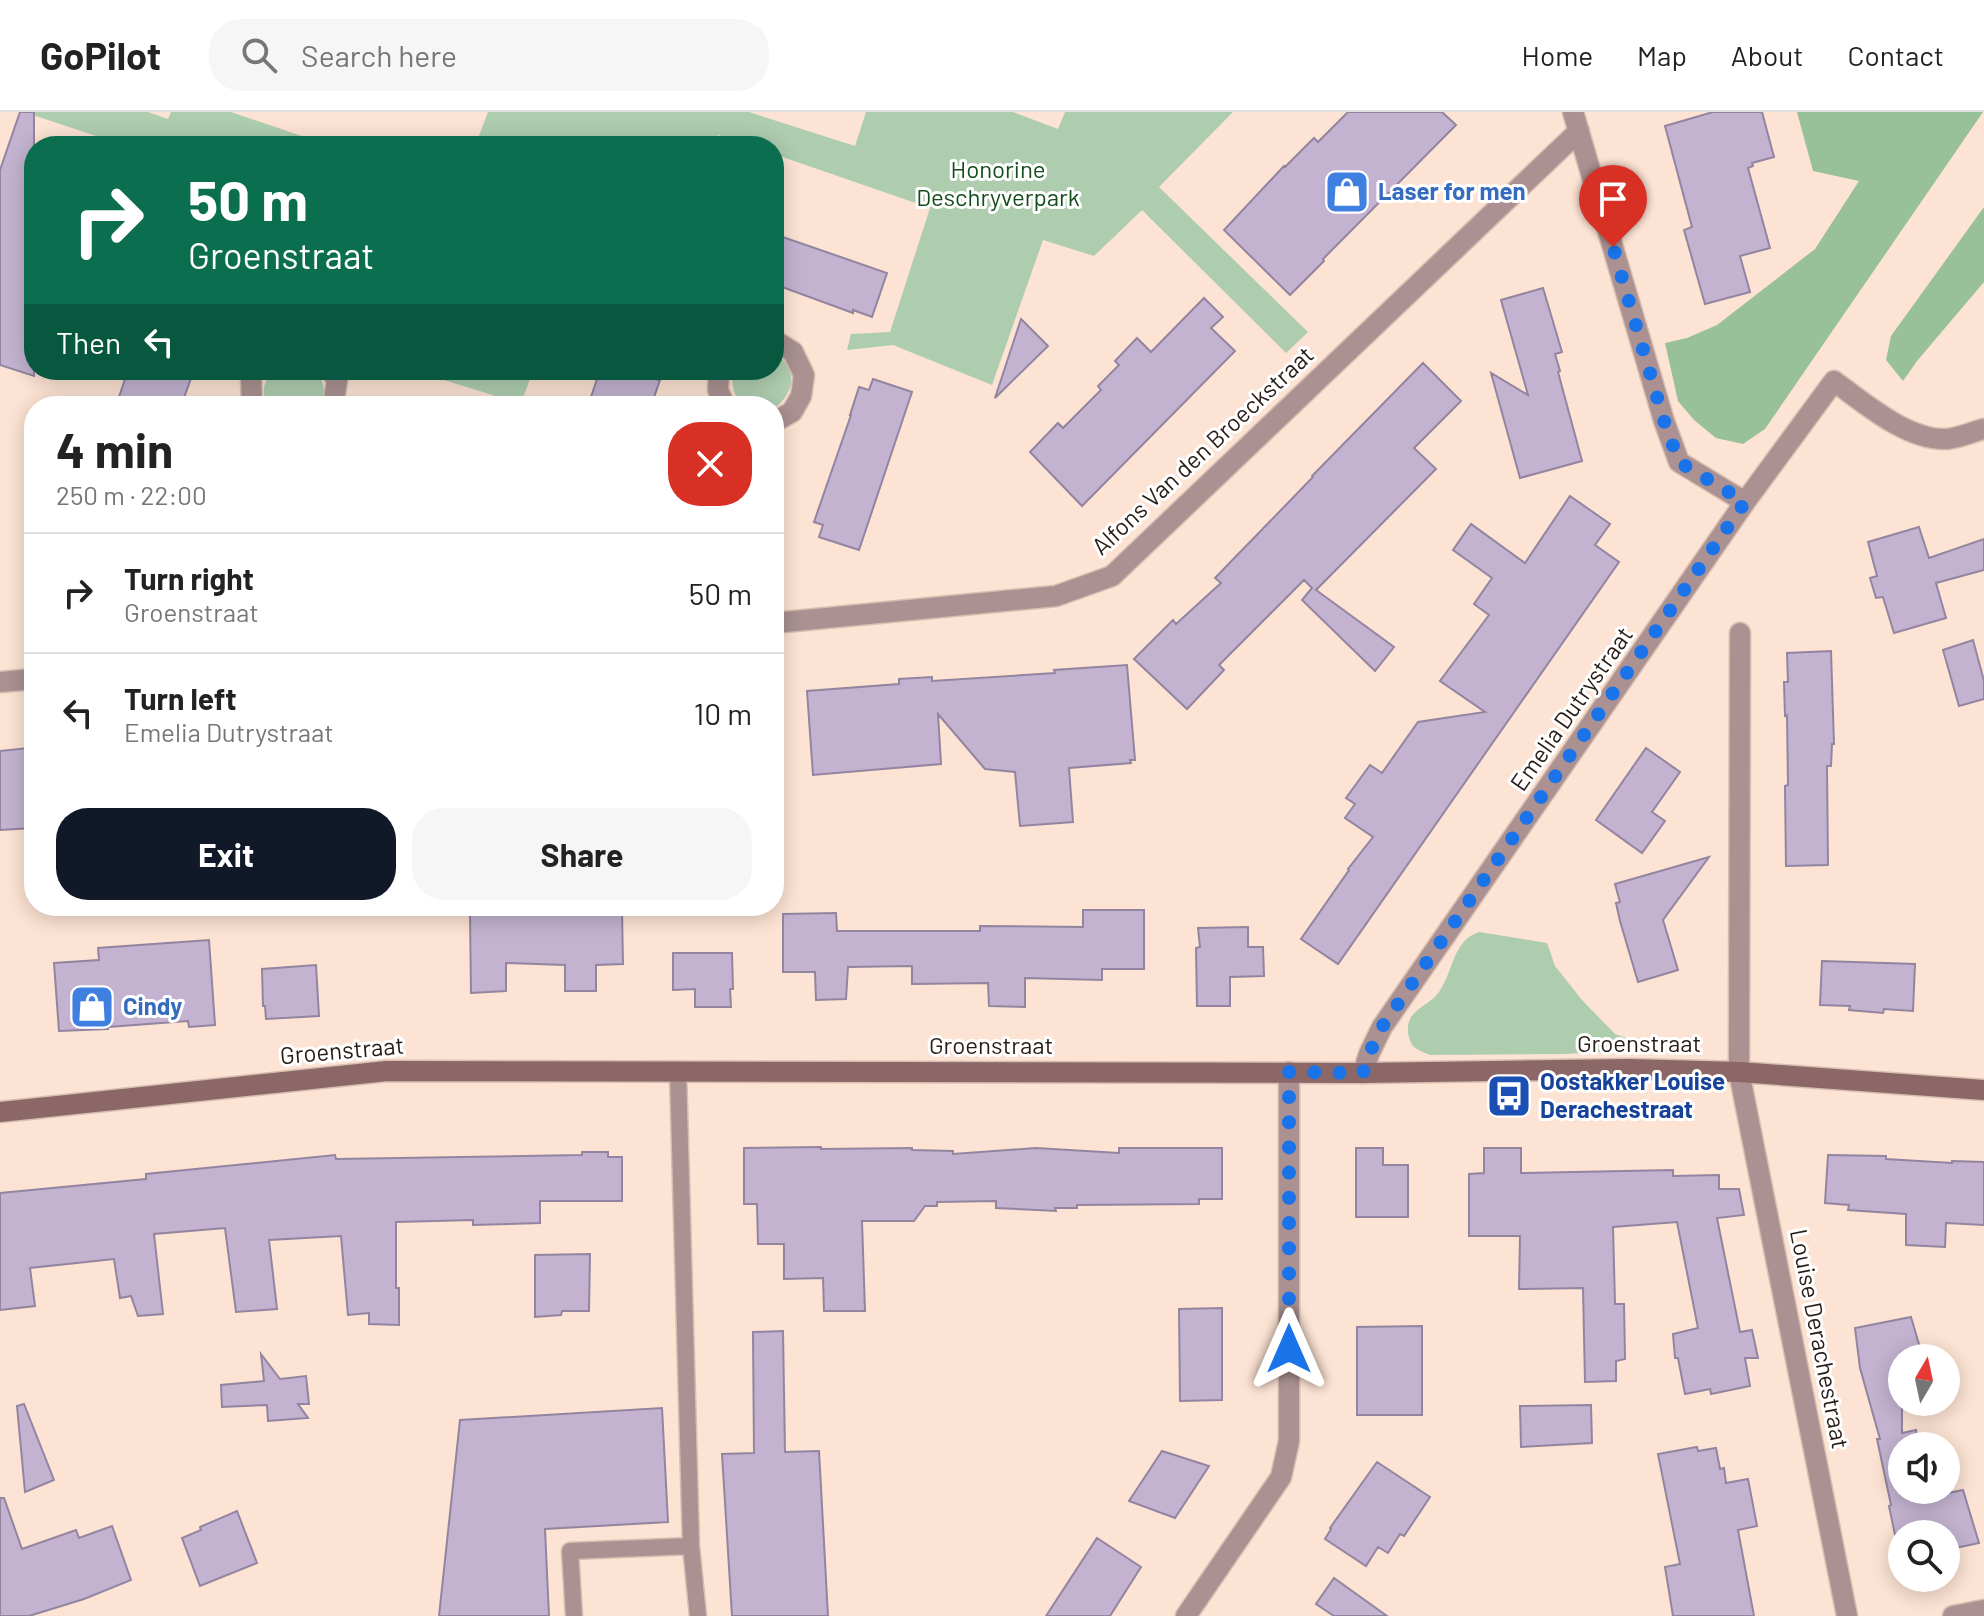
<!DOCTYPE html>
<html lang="en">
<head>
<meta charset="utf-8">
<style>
  body { margin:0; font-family:Barlow,sans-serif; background:#f6f6f6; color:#222; height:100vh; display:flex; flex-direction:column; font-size:30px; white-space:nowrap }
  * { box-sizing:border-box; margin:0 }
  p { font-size:26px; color:#767676 }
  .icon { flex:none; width:44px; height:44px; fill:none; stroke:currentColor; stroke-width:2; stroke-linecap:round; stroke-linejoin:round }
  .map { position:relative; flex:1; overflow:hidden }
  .side { position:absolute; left:24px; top:284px; width:760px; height:520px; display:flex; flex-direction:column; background:#fff; border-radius:32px; box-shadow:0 4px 20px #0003 }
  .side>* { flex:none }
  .banner { position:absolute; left:24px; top:24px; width:760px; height:244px; border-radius:32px; box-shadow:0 4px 20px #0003; background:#0b6e4f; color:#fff; overflow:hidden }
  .needle { width:52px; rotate:9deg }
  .controls { position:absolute; left:1888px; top:1232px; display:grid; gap:16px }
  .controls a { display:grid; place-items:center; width:72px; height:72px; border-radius:50%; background:#fff; box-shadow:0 4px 20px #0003; font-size:40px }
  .pin { position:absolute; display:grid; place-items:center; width:68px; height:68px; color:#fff; margin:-82px -34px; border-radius:50% 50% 50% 0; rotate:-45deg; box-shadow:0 0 8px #0007 }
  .pin .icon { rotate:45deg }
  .me { position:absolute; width:88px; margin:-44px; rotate:0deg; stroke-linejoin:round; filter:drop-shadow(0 0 6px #0008) }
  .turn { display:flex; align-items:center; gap:28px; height:168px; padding:0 32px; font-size:36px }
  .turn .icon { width:104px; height:104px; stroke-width:2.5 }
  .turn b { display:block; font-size:56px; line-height:68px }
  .then { display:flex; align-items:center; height:76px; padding:0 32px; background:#0003; gap:16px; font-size:30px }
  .round { display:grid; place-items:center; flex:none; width:84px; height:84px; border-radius:32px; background:#f6f6f6 }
  .headline { display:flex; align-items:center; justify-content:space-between; height:136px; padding:0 32px }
  h1 { font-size:48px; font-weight:700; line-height:60px }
  .primary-button { display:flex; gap:16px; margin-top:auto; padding:16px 32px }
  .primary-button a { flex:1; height:92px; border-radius:32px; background:#111827; color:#fff; font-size:32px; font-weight:700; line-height:92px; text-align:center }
  .primary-button a+a { background:#f6f6f6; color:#222 }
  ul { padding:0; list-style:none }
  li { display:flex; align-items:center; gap:24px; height:120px; padding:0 32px; border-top:2px solid #e0e0e0 }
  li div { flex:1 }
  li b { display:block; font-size:30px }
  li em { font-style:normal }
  header { display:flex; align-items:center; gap:48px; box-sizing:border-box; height:112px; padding:0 40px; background:#fff; border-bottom:2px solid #e0e0e0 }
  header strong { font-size:38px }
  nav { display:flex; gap:44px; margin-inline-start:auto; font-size:28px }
  .search { width:560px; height:72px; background:#f6f6f6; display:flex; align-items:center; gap:20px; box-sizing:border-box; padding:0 28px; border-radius:32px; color:#767676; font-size:30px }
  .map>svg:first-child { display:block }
</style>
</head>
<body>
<header>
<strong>GoPilot</strong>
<div class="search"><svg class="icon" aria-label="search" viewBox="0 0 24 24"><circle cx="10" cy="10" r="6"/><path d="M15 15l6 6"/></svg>Search here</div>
<nav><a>Home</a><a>Map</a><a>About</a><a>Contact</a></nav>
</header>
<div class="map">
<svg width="1984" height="1504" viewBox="0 0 1984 1504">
  <rect width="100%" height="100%" fill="#fce3d3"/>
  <path fill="#aecdaf" d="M24,0H148L168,7L171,0H231L331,34H126Z
    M488,0H749L855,34L866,0H1013L1058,17L1065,0H1233L1159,75L1308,220L1286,241L1142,98L1094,144L1043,128L992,273L893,233L847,238L851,222L890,220L930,96L774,42V34H751L718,23L713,34H475Z
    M774,242C799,254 795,282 774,296V294H746C733,285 730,273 734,258H774Z
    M271,258H316C324,269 327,282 320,294H267C261,281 264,271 271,258Z
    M412,258H533L521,292Z
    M1479,820L1547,831L1555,854L1582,888L1615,922L1658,937L1563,942L1430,943C1426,941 1417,938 1414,935C1407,927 1406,913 1411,905C1418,895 1432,890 1439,880C1454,859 1452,829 1479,820Z"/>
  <path fill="#98c099" d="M1797,0H1983L1765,317L1743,332L1716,326L1694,308L1678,289L1665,231L1687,226L1717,213L1815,137L1859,69L1813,59Z
    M1984,95V170L1917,249L1903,269L1886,248L1891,224Z"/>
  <path fill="#c3b3d0" stroke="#9384a0" stroke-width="2" d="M20,0H34V264L0,253V58Z
    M1348,0H1442L1456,13L1323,147L1324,149L1290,183L1224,118L1284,54L1285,55L1314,26L1318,30Z
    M1713,0H1762L1774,45L1752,51L1753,54L1748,56L1770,136L1740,144L1750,180L1705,192L1684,118L1692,115L1665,14Z
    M774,122L887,161L872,205L853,198V201L774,172Z
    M1543,176L1562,240L1555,242L1560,259L1558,260L1582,349L1520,366L1491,261L1528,283L1501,188Z
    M1204,186L1223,205L1211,216L1235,239L1082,394L1030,340L1058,311L1063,316L1101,278L1098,274L1119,253L1115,249L1137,226L1151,240Z
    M1021,207L1048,234L995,286Z
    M1423,251L1461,289L1414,336L1436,357L1316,478L1394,535L1375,559L1302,488L1312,476L1304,468L1219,553L1224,558L1187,597L1134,547L1173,508L1176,512L1221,471L1215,466L1313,365L1312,364Z
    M128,258H194L181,294H116Z
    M600,258H661L658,268H660L651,294H588Z
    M873,267L912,280L859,438L819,425L823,413L814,410L851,303H850L859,275L869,278Z
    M1570,384L1610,412L1595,433L1619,450L1338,852L1301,827L1349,758L1348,757L1373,725L1345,706L1355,692L1346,686L1370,653L1382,661L1418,610L1485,600L1440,569L1489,503L1474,492L1492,466L1453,438L1471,412L1525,451Z
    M1919,415L1929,446L1984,427V458L1936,471L1946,506L1894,521L1883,485L1876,486L1870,466L1877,464L1868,430Z
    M1973,528L1984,569V587L1959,594L1943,538Z
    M1831,539L1834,632H1832L1831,654H1827L1828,753L1786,754L1785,674L1788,673L1787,603L1785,604L1784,570H1788L1787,541Z
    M1127,553L1135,648H1130L1131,651L1069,656L1073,710L1020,714L1015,660L985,657L938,602L941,652L813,663L807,579L899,572V567L932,565V569L1055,561L1054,558Z
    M28,636L33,716L0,718V639Z
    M1646,636L1680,660L1652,700L1665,709L1642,741L1596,708Z
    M1709,745L1663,808L1678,858L1638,870L1620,809L1616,791L1620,790L1615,772Z
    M1083,798H1144V857H1102V868L1025,866V895L989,894L988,871L912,872V854L848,855L846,887L816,888L815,860H783V802L836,801L837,819H980V814L1083,815Z
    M622,799L623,852L596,853V879H565V853L506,851V879L471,881L470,802Z
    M1248,815V835H1263L1264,864L1230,865V894H1197L1196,836L1200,835L1198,816Z
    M209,828L215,913L189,915L188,909L108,915V917L59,919L54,851L99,848L98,836Z
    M673,841H732L733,877H730L731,895H695V877L673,878Z
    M1822,849L1915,852L1913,899L1884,897L1883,901L1849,898L1850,894L1820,893Z
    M316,853L319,904L266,907L265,894H263L262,857Z
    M821,1035V1037L912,1036V1038L953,1039V1042L1036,1036L1119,1041V1036H1222V1087H1199V1092L1077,1093V1096H1055L1056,1099L996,1096V1089L937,1090V1094H925L914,1109H862L865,1199H824L823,1166L784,1167V1132H758L757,1092H744V1036Z
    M1356,1036H1383V1053H1408V1105H1356Z
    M1484,1036H1521V1061L1673,1058V1064L1719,1063V1077H1739L1744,1103L1717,1106L1740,1220L1752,1218L1758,1246H1745L1750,1274L1711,1282L1710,1277L1685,1282L1678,1246H1675L1673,1222L1698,1216L1677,1110L1613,1115L1615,1192H1624L1625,1247L1616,1249V1269L1585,1270L1583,1176L1519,1177L1520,1124H1469V1062L1484,1061Z
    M582,1040H608V1045H622V1089H540V1111L473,1113V1108L396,1110V1176H399V1213L369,1212V1201L348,1203L341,1124L269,1128L277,1197L236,1200L225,1116L154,1122L163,1202L138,1204L131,1184L120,1186L114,1147L30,1156L35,1194L0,1198V1081L146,1067V1062L335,1043L336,1047L582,1043Z
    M1828,1043L1886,1044V1047L1952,1051V1049L1984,1050V1113L1946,1111L1945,1135L1906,1133V1102L1848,1098L1849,1093L1825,1091Z
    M590,1142L589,1199H562L561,1203L535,1205V1143Z
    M1222,1196V1288L1180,1289L1179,1197Z
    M1911,1205L1923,1246H1902V1321L1916,1318L1919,1334H1902V1378H1928L1929,1385L1963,1378L1979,1431L1946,1438V1422H1902V1447H1900L1889,1394L1891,1393L1877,1327H1880L1860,1256L1855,1216Z
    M1422,1214V1303H1357V1215Z
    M783,1219L785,1340L819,1339L828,1504H732L722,1342L754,1341L753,1220Z
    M261,1242L280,1267L306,1264L309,1292H298L308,1306L268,1309L267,1293L222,1295L221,1273L264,1269Z
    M24,1292L54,1368L25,1380L17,1294Z
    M1591,1293L1592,1331L1521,1335L1520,1294Z
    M662,1296L668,1410L545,1417L549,1504H439L460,1308Z
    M1697,1335L1698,1339L1716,1336L1720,1357L1724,1356L1726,1371L1748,1367L1757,1414L1738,1418L1754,1504H1673L1665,1455L1680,1452L1658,1342Z
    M1162,1339L1209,1354L1175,1406L1129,1389Z
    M1377,1350L1430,1385L1404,1424L1400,1422L1388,1441L1378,1435L1366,1454L1325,1427L1331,1417L1330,1416Z
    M0,1386H4L22,1437L76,1418L79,1426L112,1414L131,1468L84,1487L29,1504H0Z
    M237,1399L257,1451L200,1474L182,1426L201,1418L200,1415Z
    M1097,1426L1141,1455L1110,1504H1046Z
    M1334,1466L1387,1504H1334L1316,1492Z"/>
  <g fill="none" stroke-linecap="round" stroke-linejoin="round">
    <g stroke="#d6bfb1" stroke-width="19">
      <path id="lane" d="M678,960L691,1434L698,1504
        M574,1504L570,1439L691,1434"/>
    </g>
    <g stroke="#d6bfb1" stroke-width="23">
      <path id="street" d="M1573,0L1664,309L1679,350L1745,390
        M774,228L793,240L804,263L801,284L792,300L774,310
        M331,258L337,269L333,294
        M719,258L718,278L725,294
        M252,294L251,266L256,258
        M774,511L1056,484L1112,464L1579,19
        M1740,521L1739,960L1847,1504
        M0,570L34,567
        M1363,961L1369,942L1382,915L1745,390L1834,269C1864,291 1908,329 1947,327C1959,326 1972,320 1984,317
        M1186,1504L1281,1365L1289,1329V960
        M1953,1504L1984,1498"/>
    </g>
    <g stroke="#d6bfb1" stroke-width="23">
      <path id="secondary" d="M0,1000L387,959L1363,961L1629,957L1739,960L1984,978"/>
    </g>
    <use href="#lane" stroke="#ab9191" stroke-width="16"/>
    <use href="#street" stroke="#ab9191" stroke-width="20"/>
    <use href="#secondary" stroke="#8c6768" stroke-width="20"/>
  </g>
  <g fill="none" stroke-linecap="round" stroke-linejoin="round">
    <path stroke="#1a73e8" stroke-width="14" stroke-dasharray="0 25.2" d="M1289,1237V960L1363,961L1369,942L1382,915L1745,390L1679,350L1664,309L1613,135"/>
  </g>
  <defs>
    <g id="shop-square" transform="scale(2.3)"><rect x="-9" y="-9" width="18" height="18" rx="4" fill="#3f7fe0" stroke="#fff"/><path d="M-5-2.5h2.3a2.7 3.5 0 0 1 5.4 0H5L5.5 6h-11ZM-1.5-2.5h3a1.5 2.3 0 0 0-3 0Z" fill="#fff"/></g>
    <g id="bus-square" transform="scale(2.3)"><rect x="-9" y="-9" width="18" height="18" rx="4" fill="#1a4fb4" stroke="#fff"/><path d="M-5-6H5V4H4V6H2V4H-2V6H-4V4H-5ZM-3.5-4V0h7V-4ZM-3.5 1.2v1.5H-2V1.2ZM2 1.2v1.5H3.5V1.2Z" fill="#fff"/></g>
  </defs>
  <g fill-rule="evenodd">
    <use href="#shop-square" x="1347" y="80"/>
    <use href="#shop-square" x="92" y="895"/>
    <use href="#bus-square" x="1509" y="984"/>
  </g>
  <g text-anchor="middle" stroke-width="6" stroke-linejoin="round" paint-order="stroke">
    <g font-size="24" fill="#134d1c" stroke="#fff">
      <text x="998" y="66">Honorine<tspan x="998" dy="28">Deschryverpark</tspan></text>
    </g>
    <g font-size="24" font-weight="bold" fill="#366cbe" stroke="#fff" text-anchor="start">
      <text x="1378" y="88">Laser for men</text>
      <text x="123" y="903">Cindy</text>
    </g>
    <g font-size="24" fill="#281d16" stroke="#fff">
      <text transform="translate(1203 339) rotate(-43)" y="8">Alfons Van den Broeckstraat</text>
      <text transform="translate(1572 597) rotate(-55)" y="8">Emelia Dutrystraat</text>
      <text x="1639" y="940">Groenstraat</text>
      <text x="991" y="942">Groenstraat</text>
      <text transform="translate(342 939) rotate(-5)" y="8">Groenstraat</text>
      <text transform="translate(1819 1227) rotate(79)" y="8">Louise Derachestraat</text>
    </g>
    <g font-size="24" font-weight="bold" fill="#164399" stroke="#fff" text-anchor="start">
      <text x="1540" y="978">Oostakker Louise<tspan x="1540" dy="28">Derachestraat</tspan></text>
    </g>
  </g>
</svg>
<div class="controls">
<a><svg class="needle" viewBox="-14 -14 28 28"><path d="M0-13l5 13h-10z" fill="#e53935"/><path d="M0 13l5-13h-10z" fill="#767676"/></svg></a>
<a><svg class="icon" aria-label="sound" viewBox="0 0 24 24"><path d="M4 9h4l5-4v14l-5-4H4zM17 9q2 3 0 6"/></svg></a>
<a><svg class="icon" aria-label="search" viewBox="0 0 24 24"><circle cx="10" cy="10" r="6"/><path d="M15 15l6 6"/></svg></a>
</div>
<div class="pin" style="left:1613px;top:135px;background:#d93025"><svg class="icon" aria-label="arrive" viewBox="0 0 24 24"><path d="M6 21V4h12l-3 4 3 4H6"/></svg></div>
<svg class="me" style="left:1289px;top:1237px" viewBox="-20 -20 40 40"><path d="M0-17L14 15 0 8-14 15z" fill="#1a73e8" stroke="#fff" stroke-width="4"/></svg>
<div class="banner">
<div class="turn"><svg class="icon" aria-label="right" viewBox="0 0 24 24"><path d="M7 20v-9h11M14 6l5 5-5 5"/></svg><div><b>50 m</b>Groenstraat</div></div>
<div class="then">Then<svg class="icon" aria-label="left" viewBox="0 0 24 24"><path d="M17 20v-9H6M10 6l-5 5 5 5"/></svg></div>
</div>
<section class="side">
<div class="headline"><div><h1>4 min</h1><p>250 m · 22:00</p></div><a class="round" style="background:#d93025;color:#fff"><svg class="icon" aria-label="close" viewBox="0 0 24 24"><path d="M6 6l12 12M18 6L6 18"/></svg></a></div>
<ul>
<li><svg class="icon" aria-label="right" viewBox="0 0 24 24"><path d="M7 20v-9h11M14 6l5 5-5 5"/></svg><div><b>Turn right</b><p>Groenstraat</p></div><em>50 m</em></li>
<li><svg class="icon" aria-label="left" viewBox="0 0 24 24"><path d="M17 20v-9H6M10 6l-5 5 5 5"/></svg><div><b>Turn left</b><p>Emelia Dutrystraat</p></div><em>10 m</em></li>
</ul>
<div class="primary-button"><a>Exit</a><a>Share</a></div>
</section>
</div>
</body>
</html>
